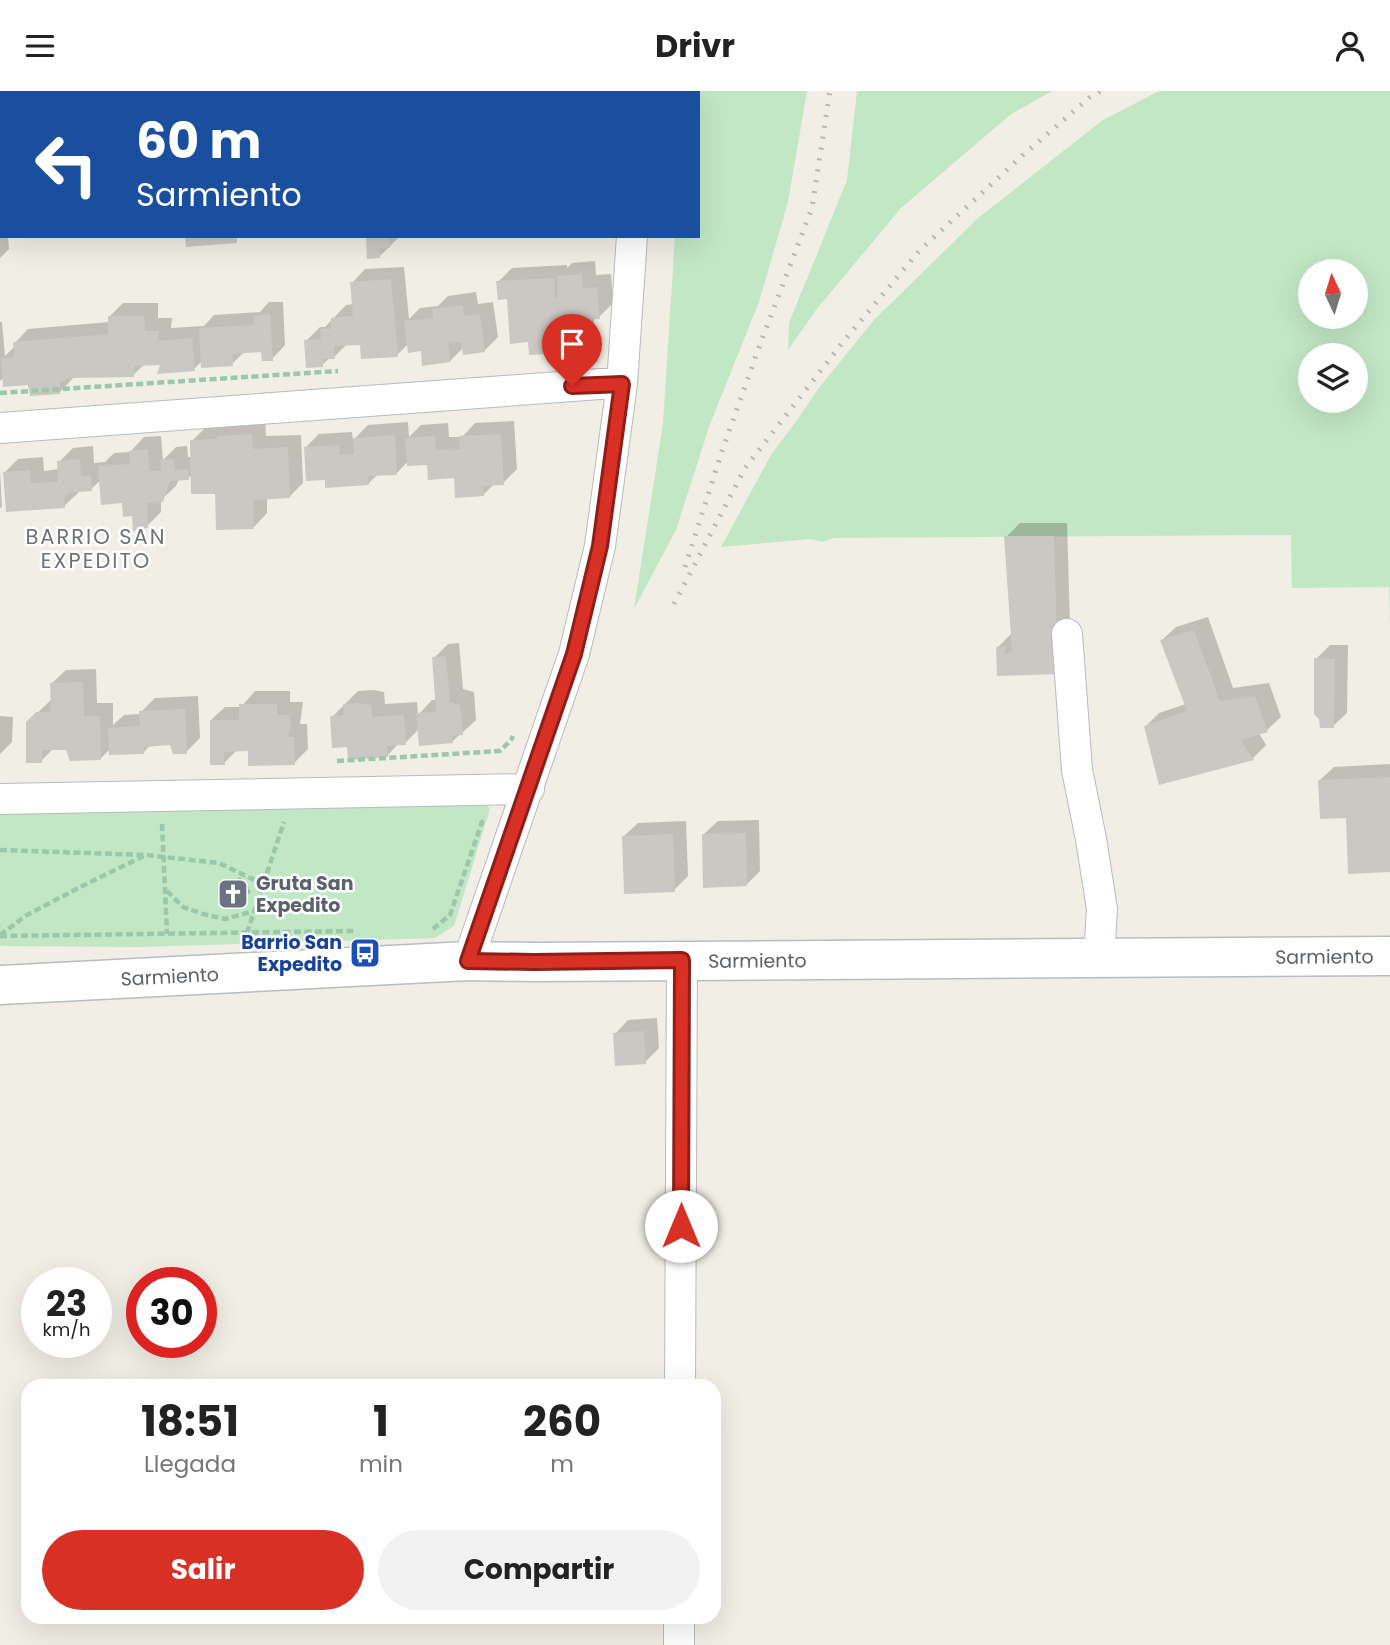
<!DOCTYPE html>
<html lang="es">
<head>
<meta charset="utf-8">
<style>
  body { margin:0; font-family:Poppins,sans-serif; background:#f2f2f2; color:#222; height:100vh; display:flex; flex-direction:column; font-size:26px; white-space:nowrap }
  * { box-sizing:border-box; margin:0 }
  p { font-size:23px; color:#767676 }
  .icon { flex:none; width:38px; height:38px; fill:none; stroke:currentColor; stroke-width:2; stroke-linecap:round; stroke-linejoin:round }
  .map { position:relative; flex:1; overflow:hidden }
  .panel { position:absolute; left:21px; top:1288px; width:700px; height:245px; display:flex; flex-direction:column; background:#fff; border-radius:21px; box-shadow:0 7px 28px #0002 }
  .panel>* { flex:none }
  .hud { position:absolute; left:0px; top:0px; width:700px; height:147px; box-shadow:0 7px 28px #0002; background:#1a4fa0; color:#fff; overflow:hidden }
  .needle { width:46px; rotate:356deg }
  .controls { position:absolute; left:1298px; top:168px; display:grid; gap:14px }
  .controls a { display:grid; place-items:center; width:70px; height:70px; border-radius:50%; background:#fff; box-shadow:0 7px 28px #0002; font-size:35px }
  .speed { position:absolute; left:21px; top:1176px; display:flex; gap:14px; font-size:35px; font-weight:700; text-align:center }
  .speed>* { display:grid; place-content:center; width:91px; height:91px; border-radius:50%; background:#fff; box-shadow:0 7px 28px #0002; line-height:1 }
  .speed small { font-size:18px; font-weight:400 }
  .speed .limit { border:10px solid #d22; background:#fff; color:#111 }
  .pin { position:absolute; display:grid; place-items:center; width:60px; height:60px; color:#fff; margin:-72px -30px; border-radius:50% 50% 50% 0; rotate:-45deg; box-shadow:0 0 7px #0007 }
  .pin .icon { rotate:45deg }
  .me { position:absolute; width:77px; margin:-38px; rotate:0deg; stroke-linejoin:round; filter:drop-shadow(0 0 5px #0008) }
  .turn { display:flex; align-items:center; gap:24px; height:147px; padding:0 21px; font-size:32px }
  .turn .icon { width:91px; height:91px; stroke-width:2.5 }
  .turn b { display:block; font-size:49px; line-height:60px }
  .eta { display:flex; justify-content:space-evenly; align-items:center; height:119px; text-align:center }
  .eta b { font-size:42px; font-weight:700; line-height:49px }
  .primary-button { display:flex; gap:14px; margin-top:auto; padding:14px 21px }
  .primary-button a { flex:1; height:80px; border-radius:42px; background:#d93025; color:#fff; font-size:28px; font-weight:700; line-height:80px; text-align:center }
  .primary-button a+a { background:#f2f2f2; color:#222 }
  header { display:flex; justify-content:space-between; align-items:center; height:91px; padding:0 21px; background:#fff; font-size:32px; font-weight:700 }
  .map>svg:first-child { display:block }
</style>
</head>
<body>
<header><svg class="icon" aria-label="menu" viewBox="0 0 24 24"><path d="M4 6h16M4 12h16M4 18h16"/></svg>Drivr<svg class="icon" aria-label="person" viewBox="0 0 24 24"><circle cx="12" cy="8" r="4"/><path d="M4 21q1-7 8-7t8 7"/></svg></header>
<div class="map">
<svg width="1390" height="1554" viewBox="0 0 1390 1554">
  <rect width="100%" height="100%" fill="#f0eee5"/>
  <path fill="#c2e7c4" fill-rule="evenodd" d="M0,0H807L788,111L759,211L709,336L676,439L634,518L663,333L675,145H698V2H2V106L0,107Z
    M857,0H1052L1010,24L901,117L816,219L788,259L789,232L847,89Z
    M1159,0H1390V541L1389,496L1292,497L1291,444L834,447L823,451L811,448L721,456L771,364L800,325L818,298L874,229L978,127L1103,29ZM1311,180H1356V226H1311ZM1311,264H1356V310H1311Z
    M482,709L490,718L454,835L435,847L139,856L0,855V722Z"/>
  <path fill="#0003" d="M0,136H2V145H8L9,158L0,167Z
    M367,145H400L380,165Z
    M595,170L596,184L611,183L613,212L599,226H594V231L581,245L572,236L563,237L564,247L550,261L530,249L508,206L498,191L512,177L567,174V177L572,172Z
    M404,176L409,228L420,217L438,215L448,205L476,201L478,213L493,211L498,246L484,260L464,256L450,270L409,252L397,264L361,252L347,253L334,266H331L322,274L306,250L320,236H325L346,214L353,213L352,192L365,178Z
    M269,211H283L285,254L272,268L263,259L245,260L232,273L203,269L194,278L163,272L145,273L133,284L73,285V287L60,301L4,286L0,290V231H2L5,265L15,255V252L28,238L109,231V226L123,212H158V227H172L171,237L204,235L214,224L260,221Z
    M265,330L266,345L301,344L303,392L289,406L267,407V422L254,436L217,401L193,383L188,387L179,388L176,395L161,409V421L147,435L134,423L124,410L101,389L91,398L77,399L78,402L64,415L5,381L18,368L43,366L44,380L59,378V371L73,357L93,355L94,372L105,371L114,362L130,361L144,346L161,345L163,369L176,356L187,355L188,366H192V350L206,336L229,335L233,332Z
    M514,330L517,378L503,392L494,393L483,404L456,386L429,372L408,370L397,382L378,383L368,393L327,387L305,357L319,343L352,341L353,349L368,334L408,331L409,346L421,334L448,332L449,346H462L475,332Z
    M0,380L2,416L0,417Z
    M1020,432H1067L1071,567L999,584L998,556L1012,542L1006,446Z
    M1208,526L1233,597L1269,592L1281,626L1267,639L1259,642L1266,654L1253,667L1161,692L1145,636L1159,622L1186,613L1162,549L1176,536Z
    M459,552L463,598L474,601L476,629L462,642L460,643L452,651L419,638L405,652H399L387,665L349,655L332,626L358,600L374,599L384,601L385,613L417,611L418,624L432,609H437L434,567L448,553Z
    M1330,554H1348L1347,622L1333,635L1316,568Z
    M96,578L97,612H113V634L124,624L141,623V621L155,607L198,605L200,647L186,661L171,652L151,653L144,661L111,657L100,668L67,657H54L41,670L27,632L52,608V592L66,579Z
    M255,600H290V611H303L300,633H307L308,658L294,672L249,658L237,659L224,672L211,629L225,616H241Z
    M0,625L13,626L12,651L0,663Z
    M1390,673V780L1320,689L1334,676Z
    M759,729L760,780L746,794L704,743L718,730Z
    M686,730L688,785L674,799L624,745L638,732Z
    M240,786L251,801L232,816L220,801L226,795Z
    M657,927L659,957L645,971L615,943L628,929Z"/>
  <path fill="#cbc8c3" d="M185,145H237V152L186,156Z
    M366,145H389L390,157L380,158V167L367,168Z
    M582,183L583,197L597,196L600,228L580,229L582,247H571V238L549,240L551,263L529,264L528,251L510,253L507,208L498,209L496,190L554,187L555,207L558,208L557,185Z
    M391,188L398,266L361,268L360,254L334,255L335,268H323V276L306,277L304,249L321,248L320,238H331V227L353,225L350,191Z
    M463,214L464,225L480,223L485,261L463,264L461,251L448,252L451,271L422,275L421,260L408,262L404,230L433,227L432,218Z
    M270,223L273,270H262L261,261L232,263L233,275L201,277L199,237L254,234V225Z
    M108,225H144L145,240H159L158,250L192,247L195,280L157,283L160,274L134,275V286L71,287L60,291V303L30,305L28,294L3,296L1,267L14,266L13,251L108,243Z
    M252,343L253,358L288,356L290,407L253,409L254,438L216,439L215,403H191L190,349L218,348L217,345Z
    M501,343L504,394L483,395L484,405L455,407L454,387L428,389L427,374L407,375L405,347L435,345L436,359L460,358L459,345Z
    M395,344L397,384L368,385L369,394L325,397V389L306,390L304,356L339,354L340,364L354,363L353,347Z
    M148,358L149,380H161L160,369L174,368L175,379L188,378L189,389L170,390L163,411L147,412L148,437L133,440L132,425L123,426L122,412L101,414L98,375L130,373L129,360Z
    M80,368L81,385L91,384L92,400L68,402L64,408L65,417L6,421L3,381L30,379L31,392L58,391L57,370Z
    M1004,445H1054L1058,583L997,585L996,556L1005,555V563L1012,560Z
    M1194,539L1220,610L1255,605L1268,641L1241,649L1254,669L1159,694L1144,635L1187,620L1160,549Z
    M446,565L450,611L460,614L463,644L452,645L453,652L419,655L416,622L436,621L432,566Z
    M1314,567L1335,568L1334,637H1320L1319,628L1314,623Z
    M83,591L84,625H100L101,669L70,670L66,659H42V672H26V631L36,621H51L50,592Z
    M359,612L371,614L372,626L404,624L406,654L387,655L388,666L348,669L347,656L332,657L330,625L344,624L343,613Z
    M239,613H277V624H290L291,632L288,646H294L295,674L248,675V660L224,661L225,674H210V629H239Z
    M185,618L187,663H173L170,654L144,656V663L109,664L108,637L140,635L139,620Z
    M1390,686V781L1348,783L1346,727L1320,728L1318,689Z
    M746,742L747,795L703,797L702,743Z
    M673,743L675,801L624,803L622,745Z
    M233,791L246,809L231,818L217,801Z
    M644,940L646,973L615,975L613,942Z"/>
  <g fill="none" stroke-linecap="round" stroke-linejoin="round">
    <g stroke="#b8bbbf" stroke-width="32">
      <path id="minor" d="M0,337L600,293H622
        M1067,543L1077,679L1091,748L1102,818L1099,866
        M0,708L529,698
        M468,870L574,563L600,455L622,293L632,145
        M680,1295L682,869
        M679,1554V1526"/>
    </g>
    <g stroke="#b9bcc1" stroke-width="41">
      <g id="secondary">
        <path id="s1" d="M0,894L468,870L534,871L1390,865"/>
      </g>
    </g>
    <path stroke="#9bc8aa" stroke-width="4.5" stroke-dasharray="7 3.5" stroke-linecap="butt" d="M0,302L338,280
      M337,670L500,660L511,649L513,645
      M162,733L167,843
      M0,759L146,764L219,772L263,793
      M167,800L183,816L203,823L225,828L254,820
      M433,838L450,824L482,731L479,728
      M247,842L284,731
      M0,844L27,824L88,792L146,764
      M0,845L354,840"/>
    <use href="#minor" stroke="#fff" stroke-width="30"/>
    <use href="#secondary" stroke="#fff" stroke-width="38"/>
    <path stroke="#b6b7b7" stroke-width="5" stroke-dasharray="2 9" stroke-linecap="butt" d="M685,476L722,360L762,248L812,117L830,0
      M674,513L745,377L843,251L920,159L1023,64L1089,7L1100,0"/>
  </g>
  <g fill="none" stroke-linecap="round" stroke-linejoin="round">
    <g stroke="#8d1f18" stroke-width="18">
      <path id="route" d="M572,295L622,293L600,455L574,563L468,870L534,871L682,869L681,1135"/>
    </g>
    <use href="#route" stroke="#d93025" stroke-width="12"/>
  </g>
  <defs>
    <g id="church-square" transform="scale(1.575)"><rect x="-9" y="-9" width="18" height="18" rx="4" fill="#6b7280" stroke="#fff"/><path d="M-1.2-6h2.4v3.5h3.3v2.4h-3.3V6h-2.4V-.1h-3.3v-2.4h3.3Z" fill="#fff"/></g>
    <g id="bus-square" transform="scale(1.575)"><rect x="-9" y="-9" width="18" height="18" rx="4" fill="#1a4fb4" stroke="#fff"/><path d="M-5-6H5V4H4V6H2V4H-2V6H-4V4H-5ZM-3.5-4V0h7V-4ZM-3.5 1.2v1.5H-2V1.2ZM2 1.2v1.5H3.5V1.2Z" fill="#fff"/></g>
  </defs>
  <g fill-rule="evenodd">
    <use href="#church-square" x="233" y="803"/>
    <use href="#bus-square" x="365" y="862"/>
  </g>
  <g text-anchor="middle" stroke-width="5" stroke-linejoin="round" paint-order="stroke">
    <g font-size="19" font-weight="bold" fill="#5b616d" stroke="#fff" text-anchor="start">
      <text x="256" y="799">Gruta San<tspan x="256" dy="22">Expedito</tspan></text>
    </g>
    <g font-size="19" font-weight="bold" fill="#164399" stroke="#fff" text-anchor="end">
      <text x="342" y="858">Barrio San<tspan x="342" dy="22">Expedito</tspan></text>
    </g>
    <g font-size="19" fill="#5d6166" stroke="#fff">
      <text dy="7" stroke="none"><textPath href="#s1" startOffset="1325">Sarmiento</textPath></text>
      <text dy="7" stroke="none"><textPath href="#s1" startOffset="758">Sarmiento</textPath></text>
      <text dy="7" stroke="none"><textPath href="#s1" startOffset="170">Sarmiento</textPath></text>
    </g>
    <g font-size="21" letter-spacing="2" fill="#6e7378" stroke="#fff">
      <text x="96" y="453">BARRIO SAN<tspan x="96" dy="24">EXPEDITO</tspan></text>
    </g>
  </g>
</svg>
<div class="controls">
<a><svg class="needle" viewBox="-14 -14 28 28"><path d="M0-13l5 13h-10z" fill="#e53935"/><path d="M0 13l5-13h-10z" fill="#767676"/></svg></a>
<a><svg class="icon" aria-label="layers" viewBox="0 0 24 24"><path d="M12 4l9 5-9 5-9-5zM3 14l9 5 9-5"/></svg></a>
</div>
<div class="speed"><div>23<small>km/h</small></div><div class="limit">30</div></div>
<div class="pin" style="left:572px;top:295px;background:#d93025"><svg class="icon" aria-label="arrive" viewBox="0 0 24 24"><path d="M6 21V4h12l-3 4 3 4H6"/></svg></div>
<svg class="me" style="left:681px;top:1135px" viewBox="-20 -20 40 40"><circle r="19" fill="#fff"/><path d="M0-13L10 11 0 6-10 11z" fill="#d93025"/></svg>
<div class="hud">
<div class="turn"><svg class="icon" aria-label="left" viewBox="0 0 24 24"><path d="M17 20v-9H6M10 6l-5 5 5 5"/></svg><div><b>60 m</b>Sarmiento</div></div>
</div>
<section class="panel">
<div class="eta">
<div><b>18:51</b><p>Llegada</p></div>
<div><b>1</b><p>min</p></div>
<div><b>260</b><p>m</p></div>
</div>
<div class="primary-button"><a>Salir</a><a>Compartir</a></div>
</section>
</div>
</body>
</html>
